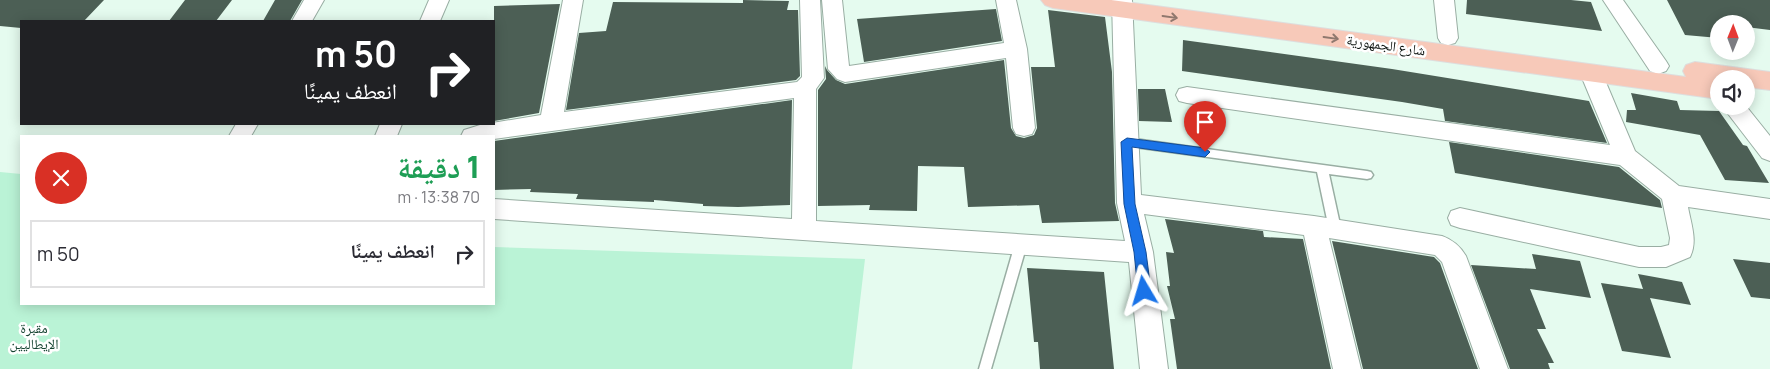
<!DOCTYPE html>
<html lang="ar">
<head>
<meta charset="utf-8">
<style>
  body { margin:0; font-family:Manrope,"Noto Naskh Arabic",sans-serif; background:#f7f7f7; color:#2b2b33; direction:rtl; height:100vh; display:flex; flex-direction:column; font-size:19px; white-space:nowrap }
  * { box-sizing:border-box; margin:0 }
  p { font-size:16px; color:#7c7c81 }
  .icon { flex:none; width:28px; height:28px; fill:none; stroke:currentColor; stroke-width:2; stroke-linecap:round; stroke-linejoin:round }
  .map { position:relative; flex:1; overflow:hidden; direction:ltr }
  .details { position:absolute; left:20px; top:135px; width:475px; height:170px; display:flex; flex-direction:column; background:#fff; border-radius:0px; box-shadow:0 2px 12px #0003; direction:rtl }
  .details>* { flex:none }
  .banner { position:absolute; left:20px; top:20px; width:475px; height:105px; border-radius:0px; box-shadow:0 2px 12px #0003; direction:rtl; background:#202124; color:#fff; overflow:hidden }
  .needle { width:32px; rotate:1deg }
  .fabs { position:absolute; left:1710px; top:15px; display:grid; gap:10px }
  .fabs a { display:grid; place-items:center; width:45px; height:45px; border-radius:50%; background:#fff; box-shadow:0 2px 12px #0003; font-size:25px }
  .pin { position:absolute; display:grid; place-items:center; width:42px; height:42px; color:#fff; margin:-51px -21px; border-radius:50% 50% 50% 0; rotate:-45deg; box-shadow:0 0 5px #0007 }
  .pin .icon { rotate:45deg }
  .me { position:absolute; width:55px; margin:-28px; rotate:353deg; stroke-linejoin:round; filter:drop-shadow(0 0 4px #0008) }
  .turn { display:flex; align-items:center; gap:18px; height:105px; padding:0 15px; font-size:22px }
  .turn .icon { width:65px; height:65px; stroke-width:2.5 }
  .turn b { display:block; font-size:35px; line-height:42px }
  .round { display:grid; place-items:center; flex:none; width:52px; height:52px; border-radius:26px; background:#f7f7f7 }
  .overview { display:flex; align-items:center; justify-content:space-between; height:85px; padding:0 15px }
  h1 { font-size:30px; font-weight:800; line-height:38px; color:#1e9e55 }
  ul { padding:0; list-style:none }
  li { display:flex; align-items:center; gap:15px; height:68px; margin:0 10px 8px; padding:0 5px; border:2px solid #e1e1e2; border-radius:0px }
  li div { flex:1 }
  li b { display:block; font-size:19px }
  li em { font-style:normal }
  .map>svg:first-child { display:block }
</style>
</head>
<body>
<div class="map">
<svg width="1770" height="369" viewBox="0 0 1770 369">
  <rect width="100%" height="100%" fill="#e5fbef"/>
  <path fill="#baf3d6" d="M0,172L21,174V304H494V247L865,259L852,369H0Z"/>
  <path fill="#4c5f55" d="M0,0H104L84,21H21V28L0,26Z
    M185,0H232L216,21H169Z
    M275,0H302L290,21H263Z
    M743,0L789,1L787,10H798L800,76L796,80L566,110L579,33L606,31L613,2L743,3Z
    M1467,0H1571L1591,2L1602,31L1466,14Z
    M1667,0H1770V30L1746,27V24H1719V38L1685,35Z
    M560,4L539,113L494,121V6Z
    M996,9L1002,41L864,62L857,19Z
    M1048,10L1105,17L1112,72L1115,203L1119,221L1042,223L1039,205L968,207L964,167L918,166L917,211L869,210L870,205L818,206V90L826,79L825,66L827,70L836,80L845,84L1004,60L1011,128L1016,136L1024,138L1034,135L1037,128L1031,67H1055Z
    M1183,40L1392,69L1589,101L1607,143L1445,121L1443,109L1402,102L1182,71Z
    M1138,89H1165L1172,122L1139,121Z
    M1631,93L1677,101L1680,110L1719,111L1743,145L1747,146L1769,183L1725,180L1700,135L1626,122L1627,110H1636Z
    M792,100L790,205L738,207L703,206V204L654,200V202L576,199L578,194L530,192L531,189L494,190V141Z
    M1449,142L1619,167L1660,200L1662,208L1455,173Z
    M1165,219L1263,231L1264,237L1303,239L1331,369H1177L1170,319H1175L1167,286H1170L1166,252L1174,253Z
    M1332,241L1434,257L1440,263L1478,369H1363Z
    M1532,254L1580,261L1591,298L1530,289L1546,329H1537L1554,363H1548L1550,369H1510L1471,265L1536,269Z
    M1733,259L1770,263V299L1751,297Z
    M1027,268L1104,272L1114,369H1040L1038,342H1034Z
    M1638,274L1682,282L1691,305L1650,298L1671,358L1622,351L1601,283L1643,289Z"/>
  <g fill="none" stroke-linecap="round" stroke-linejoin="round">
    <g stroke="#99aea3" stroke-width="3">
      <path id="lane" d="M1127,138L1367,171L1371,172L1373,175L1371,178L1367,179L1329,174L1341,229L1339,232H1331L1329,229L1317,172L1127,146L1122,142Z
        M1021,239L1025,241L1027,244L991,369H979L1015,244L1017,241Z"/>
    </g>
    <g stroke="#99aea3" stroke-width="2">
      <path id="street" d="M304,0H324L312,21H292Z
        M429,0H449L440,21H420Z
        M563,0H583L564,112L797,82L802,77L800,0H820L824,78L816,89V221L1125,241L1117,203L1112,0H1132L1141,195L1314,216L1442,236C1453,240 1460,246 1466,256L1508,369H1480L1442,262L1435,255L1329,238L1361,369H1333L1304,235L1144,214L1153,252L1168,369H1140L1129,262L494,219V199L792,219L794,98L494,139V136H461L464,130L480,125L541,115Z
        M822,0H842L849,66L1004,43L996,0H1016L1027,49L1035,128L1032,134L1024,136L1016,134L1013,128L1006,58L845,82L837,79L828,69Z
        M1434,0H1454L1458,38L1455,43L1448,45L1441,43L1438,38Z
        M1603,0H1623L1666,61L1669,66L1666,71L1658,74L1650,71Z
        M1591,65L1599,68L1602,73L1635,151L1679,186L1770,199V219L1688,207C1691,224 1698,241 1690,257L1666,267H1639L1460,228L1451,225L1448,218L1451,211L1460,208L1639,247H1661L1669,245L1670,238L1662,199L1620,165L1187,103L1179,101L1176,95L1179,89L1187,87L1610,145L1580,73L1583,68Z
        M1722,106H1746L1770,136V161L1762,158Z
        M236,124H258L251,136H229Z
        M380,124H402L397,136H375Z"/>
    </g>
    <g stroke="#dddede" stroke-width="2">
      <path id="primary" d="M1041,0H1111L1686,77L1683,71L1686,65L1695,62L1770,72V90L1746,87V79H1719V99L1053,8L1045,5Z"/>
    </g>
    <use href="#lane" fill="#fff" fill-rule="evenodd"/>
    <use href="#street" fill="#fff" fill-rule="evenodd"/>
    <use href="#primary" fill="#f7c9b9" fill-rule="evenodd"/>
  </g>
  <defs><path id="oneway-shaft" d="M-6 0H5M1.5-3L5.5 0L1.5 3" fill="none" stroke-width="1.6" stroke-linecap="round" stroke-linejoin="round" transform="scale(1.25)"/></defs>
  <g stroke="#8f786e">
    <use href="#oneway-shaft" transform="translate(1170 17) rotate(8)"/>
    <use href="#oneway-shaft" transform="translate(1331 38) rotate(8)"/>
  </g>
  <path fill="#1a73e8" stroke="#114b97" d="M1127,138L1205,148L1210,152L1205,157L1132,147L1135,204L1146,252L1151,291L1149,295L1144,296L1140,295L1138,291L1134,252L1124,204L1121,142Z"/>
  <g text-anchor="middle" stroke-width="5" stroke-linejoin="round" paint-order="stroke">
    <g font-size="14" fill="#0f1612" stroke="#fff">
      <text transform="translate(1386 45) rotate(8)" y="5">شارع الجمهورية</text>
    </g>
    <g font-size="14" fill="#144330" stroke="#fff">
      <text x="34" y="333">مقبرة<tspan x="34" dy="16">الإيطاليين</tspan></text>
    </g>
  </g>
</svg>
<div class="fabs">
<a><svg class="needle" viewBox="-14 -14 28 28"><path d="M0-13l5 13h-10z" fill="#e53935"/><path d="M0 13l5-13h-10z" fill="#7c7c81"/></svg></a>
<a><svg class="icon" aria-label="sound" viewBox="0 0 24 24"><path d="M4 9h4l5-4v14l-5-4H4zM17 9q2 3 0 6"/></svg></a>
</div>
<div class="pin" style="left:1205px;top:152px;background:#d93025"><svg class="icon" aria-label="arrive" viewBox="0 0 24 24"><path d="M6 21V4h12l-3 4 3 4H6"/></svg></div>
<svg class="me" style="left:1144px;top:291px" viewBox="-20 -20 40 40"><path d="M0-17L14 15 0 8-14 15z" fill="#1a73e8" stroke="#fff" stroke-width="4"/></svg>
<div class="banner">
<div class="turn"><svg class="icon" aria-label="right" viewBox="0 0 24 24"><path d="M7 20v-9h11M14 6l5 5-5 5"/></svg><div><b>50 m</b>انعطف يمينًا</div></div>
</div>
<section class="details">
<div class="overview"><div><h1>1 دقيقة</h1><p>70 m · 13:38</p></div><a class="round" style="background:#d93025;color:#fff"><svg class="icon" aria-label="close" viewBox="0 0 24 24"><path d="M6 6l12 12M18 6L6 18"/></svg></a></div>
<ul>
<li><svg class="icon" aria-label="right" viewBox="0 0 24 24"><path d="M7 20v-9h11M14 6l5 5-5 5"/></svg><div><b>انعطف يمينًا</b></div><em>50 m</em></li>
</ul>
</section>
</div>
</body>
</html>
